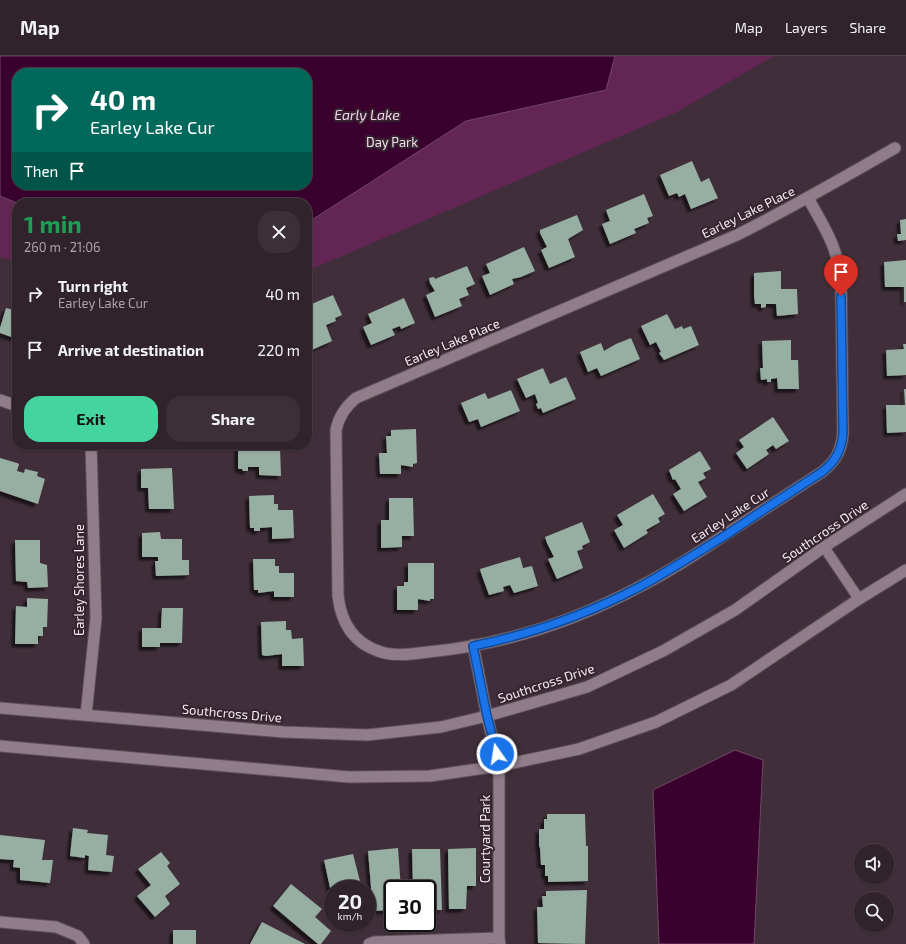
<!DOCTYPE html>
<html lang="en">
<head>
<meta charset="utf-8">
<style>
  body { margin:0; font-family:"Exo 2",sans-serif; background:#3c2f38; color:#f1f3f6; height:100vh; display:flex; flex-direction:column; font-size:15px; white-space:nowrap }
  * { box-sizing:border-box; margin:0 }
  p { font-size:13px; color:#a8a4a9 }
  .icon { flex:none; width:22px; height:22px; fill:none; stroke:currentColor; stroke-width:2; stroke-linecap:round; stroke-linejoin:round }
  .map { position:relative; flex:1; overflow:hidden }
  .drawer { position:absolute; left:12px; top:142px; width:300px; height:252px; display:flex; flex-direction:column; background:#30232c; border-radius:16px; box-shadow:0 1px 3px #0004,0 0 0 1px #4b4048 }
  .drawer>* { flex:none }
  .top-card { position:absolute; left:12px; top:12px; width:300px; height:122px; border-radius:16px; box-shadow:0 1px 3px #0004,0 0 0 1px #4b4048; background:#00695c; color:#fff; overflow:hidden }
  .controls { position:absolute; left:854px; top:788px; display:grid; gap:8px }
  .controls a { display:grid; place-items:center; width:40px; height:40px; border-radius:50%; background:#30232c; box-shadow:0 1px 3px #0004,0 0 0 1px #4b4048; font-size:20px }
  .speed { position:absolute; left:324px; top:824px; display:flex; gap:8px; font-size:20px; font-weight:700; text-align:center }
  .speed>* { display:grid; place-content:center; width:52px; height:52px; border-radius:50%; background:#30232c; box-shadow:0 1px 3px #0004,0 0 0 1px #4b4048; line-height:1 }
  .speed small { font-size:10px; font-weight:400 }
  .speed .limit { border:2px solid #111; border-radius:6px; background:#fff; color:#111 }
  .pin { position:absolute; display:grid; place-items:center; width:34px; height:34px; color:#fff; margin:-41px -17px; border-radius:50% 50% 50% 0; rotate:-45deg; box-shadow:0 0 4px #0007 }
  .pin .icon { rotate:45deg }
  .me { position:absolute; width:44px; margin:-22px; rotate:347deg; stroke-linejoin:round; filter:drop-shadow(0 0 3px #0008) }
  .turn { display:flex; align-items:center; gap:14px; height:84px; padding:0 12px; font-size:18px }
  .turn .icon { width:52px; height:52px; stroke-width:2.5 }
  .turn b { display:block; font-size:28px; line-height:34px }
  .then { display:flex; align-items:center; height:38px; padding:0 12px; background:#0003; gap:8px; font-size:15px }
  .round { display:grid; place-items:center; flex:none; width:42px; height:42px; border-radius:16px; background:#3c2f38 }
  .summary { display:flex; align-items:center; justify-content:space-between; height:68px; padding:0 12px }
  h1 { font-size:24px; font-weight:700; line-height:30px; color:#1e9e55 }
  .button { display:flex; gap:8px; margin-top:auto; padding:8px 12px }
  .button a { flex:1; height:46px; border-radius:16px; background:#44d49f; color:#111; font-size:16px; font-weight:700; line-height:46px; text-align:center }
  .button a+a { background:#3c2f38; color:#f1f3f6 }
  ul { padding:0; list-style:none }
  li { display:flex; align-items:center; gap:12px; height:56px; padding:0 12px }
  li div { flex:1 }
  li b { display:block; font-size:15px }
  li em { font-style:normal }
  header { display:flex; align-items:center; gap:24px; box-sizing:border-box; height:56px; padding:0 20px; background:#30232c; border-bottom:1px solid #4b4048 }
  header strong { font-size:19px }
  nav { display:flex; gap:22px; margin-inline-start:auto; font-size:14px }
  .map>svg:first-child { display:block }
</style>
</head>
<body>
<header>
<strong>Map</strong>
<nav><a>Map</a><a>Layers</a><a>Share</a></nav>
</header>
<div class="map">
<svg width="906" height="888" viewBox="0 0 906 888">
  <defs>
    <filter id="shadow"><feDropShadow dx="-3.5" dy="3.5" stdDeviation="1" flood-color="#0009"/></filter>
  </defs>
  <rect width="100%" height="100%" fill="#402f3a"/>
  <path fill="#632654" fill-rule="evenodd" d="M0,0H774L677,56L307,215V147H17V205L0,201ZM17,17H307V129H17Z"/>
  <path fill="#3a012e" stroke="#724768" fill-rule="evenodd" d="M0,0H615L606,34L466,65L307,167V147H17L0,140ZM17,17H307V129H17Z
    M735,694L763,704L754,888H659L653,734Z"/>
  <path fill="#97aea3" filter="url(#shadow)" d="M692,105L701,126L709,122L718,142L691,153L685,138L679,141L677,137L669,140L660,119Z
    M644,138L653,160L647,162L649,167L634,173L636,177L610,188L602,168L610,165L606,154Z
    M577,159L583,174L568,183L575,201L549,212L541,194L547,191L540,177V174Z
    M906,163V184L898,185L897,178H901L900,164Z
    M524,191L535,215L521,221L512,223L514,228L490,239L482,220L490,217L486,208Z
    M906,204V246H904V231H885L884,206Z
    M467,210L475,228L466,232L469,239L459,243L462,250L435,261L426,239L435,235L430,227L429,222L434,221L435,223Z
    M781,215V233H797L798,258L777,260L776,248H766V251L761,252V248H755L754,240V217Z
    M333,239L342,259L335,262L336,265L326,269L332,285L307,296V250Z
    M404,242L415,267L401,273L400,270L392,273L395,279L371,289L363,271L372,267L368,258Z
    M6,252L17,255V283L0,277V272Z
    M667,258L675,273L682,270L683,273L691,270L699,289L664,304L659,297L661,296L656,286L650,289L641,270Z
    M631,282L640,303L601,320L597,312L588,316L580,296L601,287L604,295L616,288Z
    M791,284V304H798L799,333H778L777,322L771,323V326H767V323L761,324L760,312H763L762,285Z
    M903,288H906V319L887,320L886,294L904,293Z
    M543,312L550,328L566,321L576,343L543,357L541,352L538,353L536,348L538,347L535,338L526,342L517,323Z
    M904,333H906V376L887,377L886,349H905Z
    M511,334L520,355L481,371L478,363L469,366L461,347L485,337L488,343Z
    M773,361L789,385L776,393L773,389L766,394L769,398L747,413L736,397L744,391L739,384Z
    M416,373L417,407L413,408V411L401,409V418H380L379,397H387L386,380H391V374Z
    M238,389H264V393L280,392L281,420L259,419V411H248V415H243L242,413H238Z
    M700,395L711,413L703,417L706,422L698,426L707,441L684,455L673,438L681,433L675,423L673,424L669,414Z
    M0,402L17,407L19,408L17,415L24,417L25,413L38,416L37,420L45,423L38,448L0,435Z
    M172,412L174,453H149L148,432H141V413Z
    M653,438L665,458L658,462L660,466L646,474L648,477L624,492L614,474L623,469L617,459Z
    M274,439V448H278V454H293L294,482L272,483V471L260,472V475H254V472H250L249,440Z
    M389,442H413L414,480H402V491L381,492V464H389Z
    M582,466L590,486L582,490L583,493L577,495L583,512L557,523L548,503L554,501L547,487L545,481Z
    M160,476L161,483H182V504H189V519L156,520L155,505H158V501H142V477Z
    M15,484H40V507L47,509L48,531L28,532L27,526L16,525Z
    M520,501L523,512L532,510L538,530L514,537L510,529L503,531L504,535L489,539L481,517L480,513Z
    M253,503H275V510H279V517H294V541H274V535L258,537V534H254Z
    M408,507H434V543H430V545L418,543V554H397V530H404V526H408Z
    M27,542L48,543L47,571H43V580H38V588H15L16,550L27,551Z
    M162,552H183L182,587H160V591H142V572H161Z
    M286,565V574H291L292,583L303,582L304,610H282V598L266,600L262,599L261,566Z
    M547,758H585L586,790H588V825L548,826V820H545V809H541L540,792L539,790V773H544V763H547Z
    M73,772L88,774L87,777L108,779L106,799L114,800L112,816L88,814L89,800L85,799V802L70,800Z
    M0,779L45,784L42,804H53L50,827L20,824V812L13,811L14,804L0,803Z
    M398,792L401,833H393V834H391L392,854L373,855L368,795Z
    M476,792V830H467L466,853H449L448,793Z
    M412,793H440L442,854H427V833H422V831H413Z
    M161,796L170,807L167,810L180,828L165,840L170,848L155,861L137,840L151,829L138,813Z
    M353,798L362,833H333L332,841L324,804Z
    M291,828L322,853L315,861L331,875L321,888H318L273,850Z
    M587,834L585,888L538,887L537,851H543L542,840H546V835Z
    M262,866L305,888H250Z
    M173,874H196V888H173Z"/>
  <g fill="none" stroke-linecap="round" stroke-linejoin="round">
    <g stroke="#5c4e57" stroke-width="12">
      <path id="service" d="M824,491L859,543"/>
    </g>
    <g stroke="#5c4e57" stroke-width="13">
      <path id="minor" d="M808,142C824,171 838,191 841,225L843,378C841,395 836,405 822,416C790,437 758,457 726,478C698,497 670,515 641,530C575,565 503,589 428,596C412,598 394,601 378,595C352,586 341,565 338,540L336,374C339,360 345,351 356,342L737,179C791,152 843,122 895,92
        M0,344L17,350
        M473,589L487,660L499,710V882
        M86,659L96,562L91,389
        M0,866L56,871L78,880L84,888
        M369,888L374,886L499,882L500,888"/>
    </g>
    <g stroke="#5c4e57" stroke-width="13">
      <path id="tertiary" d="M0,652L284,676L367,679L441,671L487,660L587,631L663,595L735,554L824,491L906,438
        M0,690L349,721L430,720L499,710L579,693L656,666L731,629L859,543L906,514"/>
    </g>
    <use href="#service" stroke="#917d8a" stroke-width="10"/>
    <use href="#minor" stroke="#917d8a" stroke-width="11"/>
    <use href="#tertiary" stroke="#917d8a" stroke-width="11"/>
  </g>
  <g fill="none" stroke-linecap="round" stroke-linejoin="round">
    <g stroke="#114b97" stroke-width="10">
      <path id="route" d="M497,698L487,660L473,590C532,578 588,558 641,530C671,514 700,495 729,477C760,456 791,436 822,416C836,405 841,395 843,378L841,240"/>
    </g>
    <use href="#route" stroke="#1a73e8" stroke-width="7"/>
  </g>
  <g text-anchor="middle" stroke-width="4" stroke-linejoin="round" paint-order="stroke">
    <g font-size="13" fill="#f3ddec" stroke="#352530">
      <text x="392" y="91">Day Park</text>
    </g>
    <g font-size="13" fill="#f5eaf1" stroke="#352530">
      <text transform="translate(748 156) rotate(-26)" y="5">Earley Lake Place</text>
      <text transform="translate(452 286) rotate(-23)" y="5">Earley Lake Place</text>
      <text transform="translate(730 459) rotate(-33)" y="5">Earley Lake Cur</text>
      <text transform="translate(825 475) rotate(-34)" y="5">Southcross Drive</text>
      <text transform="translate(79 524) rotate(-90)" y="5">Earley Shores Lane</text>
      <text transform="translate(546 627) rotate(-18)" y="5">Southcross Drive</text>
      <text transform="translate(232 657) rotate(5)" y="5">Southcross Drive</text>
      <text transform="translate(485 783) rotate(-90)" y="5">Courtyard Park</text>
    </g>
    <g font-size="14" font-style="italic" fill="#fbcfed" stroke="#352530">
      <text x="367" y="64">Early Lake</text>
    </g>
  </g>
</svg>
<div class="controls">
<a><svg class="icon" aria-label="sound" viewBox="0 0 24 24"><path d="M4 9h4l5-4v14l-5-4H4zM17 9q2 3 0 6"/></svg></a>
<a><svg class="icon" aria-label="search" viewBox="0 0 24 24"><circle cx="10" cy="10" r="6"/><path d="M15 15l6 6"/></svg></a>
</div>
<div class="speed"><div>20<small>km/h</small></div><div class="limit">30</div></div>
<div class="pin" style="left:841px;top:240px;background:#d93025"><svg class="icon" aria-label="arrive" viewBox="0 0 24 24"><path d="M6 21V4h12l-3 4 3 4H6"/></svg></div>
<svg class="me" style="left:497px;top:698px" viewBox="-20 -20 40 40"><circle r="17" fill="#1a73e8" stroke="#fff" stroke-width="3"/><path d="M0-11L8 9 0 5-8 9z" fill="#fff"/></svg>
<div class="top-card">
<div class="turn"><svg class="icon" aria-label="right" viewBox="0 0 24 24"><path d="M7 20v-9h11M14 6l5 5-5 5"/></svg><div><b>40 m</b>Earley Lake Cur</div></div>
<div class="then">Then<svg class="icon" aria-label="arrive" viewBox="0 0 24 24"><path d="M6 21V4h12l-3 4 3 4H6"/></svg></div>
</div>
<section class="drawer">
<div class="summary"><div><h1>1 min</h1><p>260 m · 21:06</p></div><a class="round"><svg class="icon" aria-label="close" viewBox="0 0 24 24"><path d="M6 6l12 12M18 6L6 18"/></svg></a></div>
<ul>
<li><svg class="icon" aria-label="right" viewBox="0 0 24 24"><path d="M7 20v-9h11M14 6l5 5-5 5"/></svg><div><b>Turn right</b><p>Earley Lake Cur</p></div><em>40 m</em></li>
<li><svg class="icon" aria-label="arrive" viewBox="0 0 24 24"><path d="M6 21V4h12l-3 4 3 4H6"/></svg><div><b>Arrive at destination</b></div><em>220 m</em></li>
</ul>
<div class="button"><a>Exit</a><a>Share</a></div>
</section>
</div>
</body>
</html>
